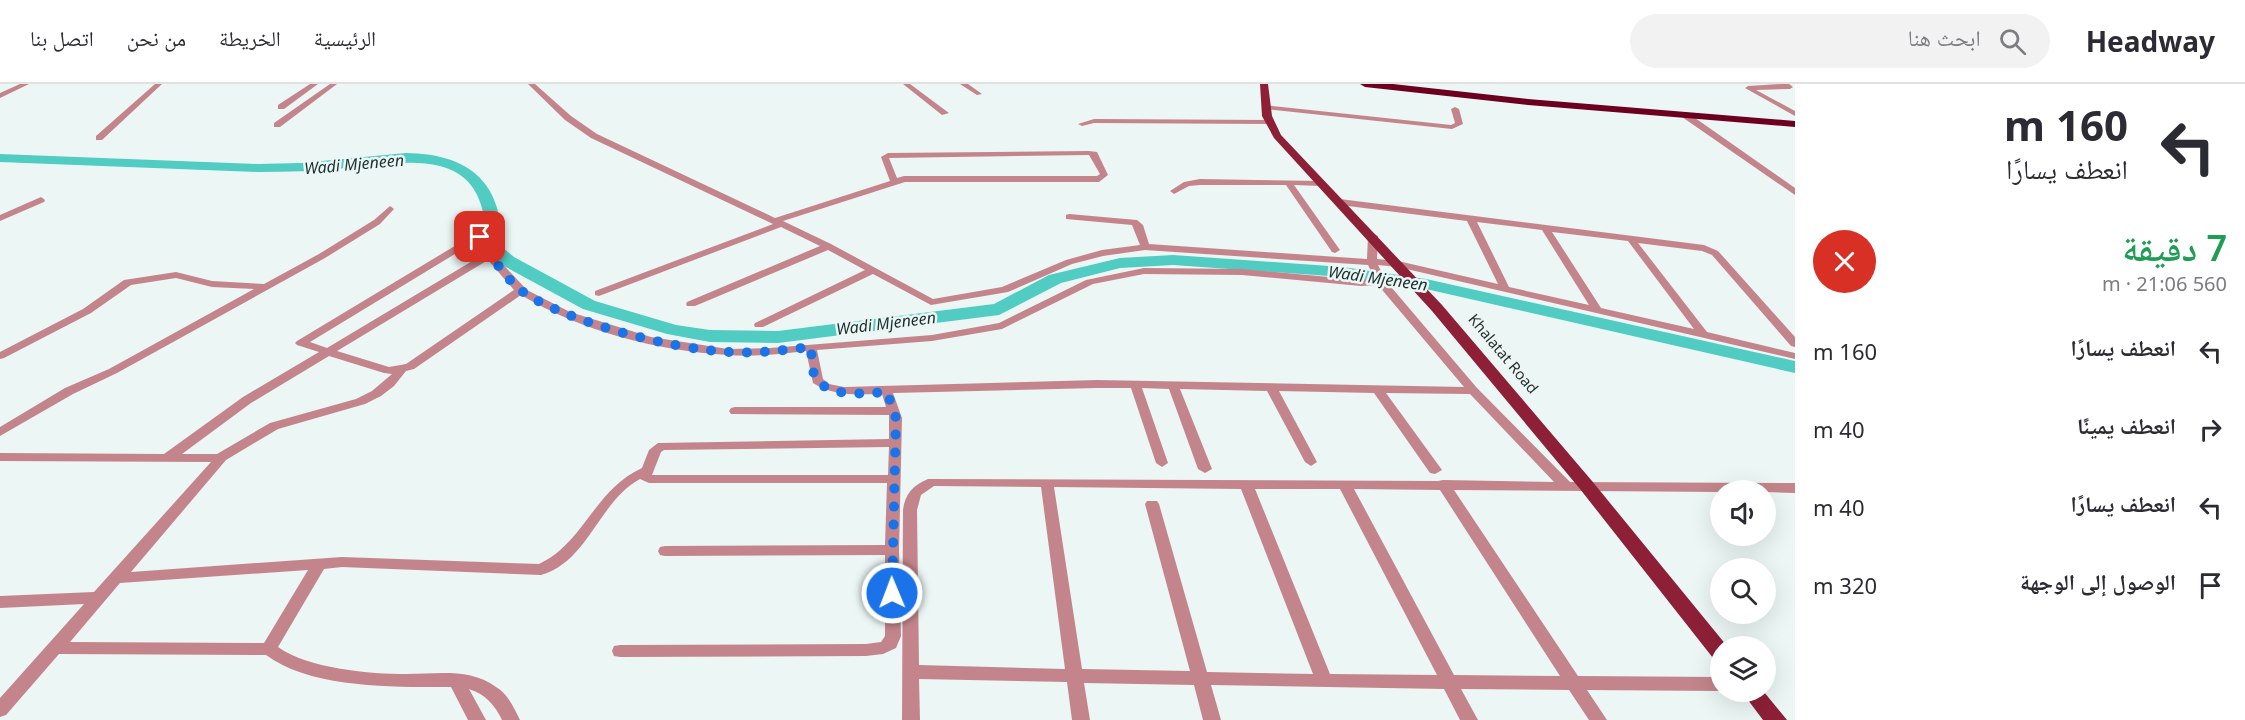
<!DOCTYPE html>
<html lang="ar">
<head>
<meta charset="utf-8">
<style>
  body { margin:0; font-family:"Noto Sans","Noto Naskh Arabic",sans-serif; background:#f2f2f3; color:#2b2b33; direction:rtl; height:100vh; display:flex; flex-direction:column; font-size:22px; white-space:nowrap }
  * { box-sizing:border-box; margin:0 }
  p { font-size:20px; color:#7c7c81 }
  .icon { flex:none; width:33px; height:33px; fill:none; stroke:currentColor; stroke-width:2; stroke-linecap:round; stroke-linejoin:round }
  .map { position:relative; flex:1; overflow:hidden; direction:ltr }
  .panel { display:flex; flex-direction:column; background:#fff; width:450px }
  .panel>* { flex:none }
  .guide { background:#fff; color:#2b2b33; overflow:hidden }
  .buttons { position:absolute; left:1710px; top:396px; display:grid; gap:12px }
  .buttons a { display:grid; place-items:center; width:66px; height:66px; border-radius:50%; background:#fff; box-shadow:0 6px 24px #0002; font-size:30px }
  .pin { position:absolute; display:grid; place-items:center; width:51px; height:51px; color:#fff; margin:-26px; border-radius:12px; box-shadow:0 3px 9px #0006 }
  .me { position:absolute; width:66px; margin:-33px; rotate:359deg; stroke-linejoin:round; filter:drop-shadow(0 0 4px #0008) }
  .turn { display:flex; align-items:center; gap:21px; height:126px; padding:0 18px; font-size:27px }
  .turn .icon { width:78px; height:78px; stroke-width:2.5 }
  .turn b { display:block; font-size:42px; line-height:51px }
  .round { display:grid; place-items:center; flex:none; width:63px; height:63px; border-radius:32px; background:#f2f2f3 }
  .head { display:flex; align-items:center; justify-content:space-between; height:102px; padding:0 18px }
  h1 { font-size:36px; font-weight:600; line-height:45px; color:#1e9e55 }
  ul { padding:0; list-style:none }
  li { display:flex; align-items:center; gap:18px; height:78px; padding:0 18px }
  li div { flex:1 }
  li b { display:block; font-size:22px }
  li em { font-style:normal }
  header { display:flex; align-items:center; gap:36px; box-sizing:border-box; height:84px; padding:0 30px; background:#fff; border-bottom:2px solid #e1e1e2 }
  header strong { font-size:28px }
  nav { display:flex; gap:33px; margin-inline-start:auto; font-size:21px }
  .search { width:420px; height:54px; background:#f2f2f3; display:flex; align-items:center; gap:15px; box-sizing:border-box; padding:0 21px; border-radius:33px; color:#7c7c81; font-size:22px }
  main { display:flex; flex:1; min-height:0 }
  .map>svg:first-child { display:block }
</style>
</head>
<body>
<header>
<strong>Headway</strong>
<div class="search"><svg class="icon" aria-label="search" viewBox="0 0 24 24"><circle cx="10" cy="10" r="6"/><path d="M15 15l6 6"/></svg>ابحث هنا</div>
<nav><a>الرئيسية</a><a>الخريطة</a><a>من نحن</a><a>اتصل بنا</a></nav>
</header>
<main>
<section class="panel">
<div class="guide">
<div class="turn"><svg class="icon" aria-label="left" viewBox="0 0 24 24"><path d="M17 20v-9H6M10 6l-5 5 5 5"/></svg><div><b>160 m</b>انعطف يسارًا</div></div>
</div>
<div class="head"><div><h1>7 دقيقة</h1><p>560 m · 21:06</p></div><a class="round" style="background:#d93025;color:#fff"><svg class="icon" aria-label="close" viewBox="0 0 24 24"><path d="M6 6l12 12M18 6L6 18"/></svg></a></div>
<ul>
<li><svg class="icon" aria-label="left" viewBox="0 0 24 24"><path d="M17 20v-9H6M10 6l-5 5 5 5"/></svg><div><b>انعطف يسارًا</b></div><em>160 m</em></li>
<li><svg class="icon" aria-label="right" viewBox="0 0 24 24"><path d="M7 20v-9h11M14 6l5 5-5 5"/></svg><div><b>انعطف يمينًا</b></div><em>40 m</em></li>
<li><svg class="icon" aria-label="left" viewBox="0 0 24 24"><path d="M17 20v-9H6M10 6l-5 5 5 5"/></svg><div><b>انعطف يسارًا</b></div><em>40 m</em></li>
<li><svg class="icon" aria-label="arrive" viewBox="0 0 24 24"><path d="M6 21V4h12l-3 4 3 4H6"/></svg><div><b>الوصول إلى الوجهة</b></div><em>320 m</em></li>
</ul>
</section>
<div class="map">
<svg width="1795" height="636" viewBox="0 0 1795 636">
  <rect width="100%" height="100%" fill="#ebf6f5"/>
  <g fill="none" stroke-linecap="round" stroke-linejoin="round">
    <path fill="#50ccc3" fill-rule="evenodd" d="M406,69C468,70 503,97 502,163L514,173L595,217L676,241L710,246L778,247L994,220L1049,191L1120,174L1173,171L1343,183L1426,195L1795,277V289L1426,205L1343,193L1173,181L1120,184L1061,199L999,231L778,259L710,258L667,250L583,225L502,181L486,164C489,63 418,76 346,84C317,87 288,88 258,88L0,78V70L258,80L301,79Z"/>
    <path fill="#c3858b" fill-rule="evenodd" d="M20,0H29L0,14V9Z
      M155,0H162L102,56H96V52Z
      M310,0H318L284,25H278V21Z
      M330,0H337L280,43H274V39Z
      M528,0H535L571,32L597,50L775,134L890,97L881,73L888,69L1089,67L1097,68L1108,91L1099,98H905L783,137L831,160L933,215L1002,203L1066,176L1102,166L1140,161L1132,141L1066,135V131L1069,130L1137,136L1143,141L1149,160L1367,175L1368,152L1373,149L1378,152L1377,175L1398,177L1498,200L1467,137L1340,121L1336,118L1340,115L1704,161L1718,167L1795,253V263L1791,262L1712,171L1702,167L1638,159L1707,248L1795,269V275L1398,183L1378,181L1386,197L1477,304L1570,398L1795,399V409L1766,408V406L1720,408L1454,406L1578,592L1720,593V607L1587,606L1607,636H1589L1569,606L1461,605L1478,636H1460L1444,605L1211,601L1221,636H1203L1194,601L1084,599L1090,636H1072L1067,598L919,595L920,636H902L903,426C905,410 913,401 928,395L1438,397L1443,396L1554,398L1470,310L1386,309L1442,386L1435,390L1430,389L1374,309L1279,307L1317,378L1311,382L1305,378L1267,307L1180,305L1212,385L1205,389L1198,385L1169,305L1142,304L1168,379L1162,383L1156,379L1131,304H1097L893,309L902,334L899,466L901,552L896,564L883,570L866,572L620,573L614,572L612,567L614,562L620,561L866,560L881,558L885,552V471L665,472L660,471L658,467L660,463L665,462L885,461L887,399H649L640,395C598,418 589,477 541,491L342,483L324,485L278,563C309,585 370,590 407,590C438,590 470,584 496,603C508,610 514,624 520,636H502C495,621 485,610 469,605L486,636H468L451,603C397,603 311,605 266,571L59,570L6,631L0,633V614L84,520L0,524V512L94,508L211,378L0,377V369L164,370L243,313L319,268L297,261L295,259L297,257L473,151H485L495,166L494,171L527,206L570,228L651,253L728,265L770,264L932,251L999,239L1086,196L1144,184L1242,185L1361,196L1375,195L1368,181L1145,166L1103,172L1072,180L1008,208L931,221L873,190L763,243H755L754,241L755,239L865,186L828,166L695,222H687L686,220L687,218L820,162L781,143L599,212L595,211V207L773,140L591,54L565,36ZM1089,71L1100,90L1097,92H904L897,94L889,74ZM1477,138L1542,146L1589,221L1509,203ZM1552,148L1628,157L1694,245L1601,224ZM478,156L485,166L484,170L327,264L310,258ZM488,176L514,206L406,280L389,283L337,267ZM1144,190L1242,191L1361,202L1378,201L1464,303L1097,296L844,303L829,300L823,295L817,266L932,257L1002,245L1093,200ZM521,211C581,247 657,267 728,271C754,273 780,270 806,267L813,299C834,313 858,310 882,310L886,323H735L731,324L729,327L731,330L889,331V355L658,359L649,366L642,384C594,406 584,459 539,480L342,473L131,488L226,376L278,345L365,320L381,312L394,302L406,287L414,285ZM329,272L384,289L392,290L372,307L356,315L270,339L217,370H182L251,319ZM889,363L888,391H652L661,368L664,366ZM934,402L1041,403L1065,585L919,581L917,426L921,411ZM1054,403L1241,405L1313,590L1207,588L1159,420L1157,417H1147L1145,420L1190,587L1082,585ZM1255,405H1340L1437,591L1330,590ZM1354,405L1440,406L1560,592L1454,591ZM308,486L264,559L70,558L120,499Z
      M903,0H910L949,29L942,31Z
      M960,0H968L982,10L977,11Z
      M1781,0H1789L1793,3L1790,5L1756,6L1795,27V32L1745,4L1748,2Z
      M1262,21L1451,41L1455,39L1451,25L1455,23L1459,25L1463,40L1452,45L1265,25H1262Z
      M1682,29H1688L1795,104V111L1682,33Z
      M1094,35L1270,36L1274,38L1270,40L1094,39L1082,42L1078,40Z
      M1200,95L1324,97L1325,99L1321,102L1294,101L1340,166L1335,169L1332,168L1286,101H1200L1189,102L1174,110L1170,107L1184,98Z
      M41,113L45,116L44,118L0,137V131Z
      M390,122L394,125L380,140L325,174L117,289L73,310L0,352V343L65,304L109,285L254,205L212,203L176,194L131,201L91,229L4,274L0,275V268L83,225L124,196L176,188L212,197L264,200L319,170L374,136Z"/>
    <path fill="#8d2037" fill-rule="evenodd" d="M1260,0H1268L1272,32L1281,51L1442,221L1592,397L1727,562H1720V576L1713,574L1580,405L1432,227L1274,54L1262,32Z
      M1742,608H1764L1787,636H1763Z"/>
    <path fill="#6c0021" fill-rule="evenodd" d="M1360,0H1393L1528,15L1795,37V43L1528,21L1365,3Z"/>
  </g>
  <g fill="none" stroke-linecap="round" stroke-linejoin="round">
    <path stroke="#1a73e8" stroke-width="10" stroke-dasharray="0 18" d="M480,153L490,166L489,171C500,182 510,199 523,208C569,239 673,265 728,268C756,270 783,266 811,263C812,273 811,288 817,296C831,314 868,309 887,308L896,334L892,509"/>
  </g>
  <g text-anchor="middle" stroke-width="5" stroke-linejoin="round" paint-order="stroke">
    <g font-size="15" fill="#2b2f2e" stroke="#ebf6f5">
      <text transform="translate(1503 270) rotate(50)" y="5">Khalatat Road</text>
    </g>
    <g font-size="16" font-style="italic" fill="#1a302e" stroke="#ebf6f5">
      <text transform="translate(354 80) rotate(-5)" y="6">Wadi Mjeneen</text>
      <text transform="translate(1378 194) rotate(8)" y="6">Wadi Mjeneen</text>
      <text transform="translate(886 239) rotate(-7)" y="6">Wadi Mjeneen</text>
    </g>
  </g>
</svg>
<div class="buttons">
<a><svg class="icon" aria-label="sound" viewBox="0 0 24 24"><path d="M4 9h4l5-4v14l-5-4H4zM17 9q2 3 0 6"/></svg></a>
<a><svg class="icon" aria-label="search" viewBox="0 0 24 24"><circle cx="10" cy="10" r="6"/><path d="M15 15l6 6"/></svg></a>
<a><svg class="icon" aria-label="layers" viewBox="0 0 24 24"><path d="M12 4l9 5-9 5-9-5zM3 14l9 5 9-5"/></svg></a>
</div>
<div class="pin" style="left:480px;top:153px;background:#d93025"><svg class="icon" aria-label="arrive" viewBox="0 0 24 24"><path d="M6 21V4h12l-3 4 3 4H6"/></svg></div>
<svg class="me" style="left:892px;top:509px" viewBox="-20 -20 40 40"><circle r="17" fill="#1a73e8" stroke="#fff" stroke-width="3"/><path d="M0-11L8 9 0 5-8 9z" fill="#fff"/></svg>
</div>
</main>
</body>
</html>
